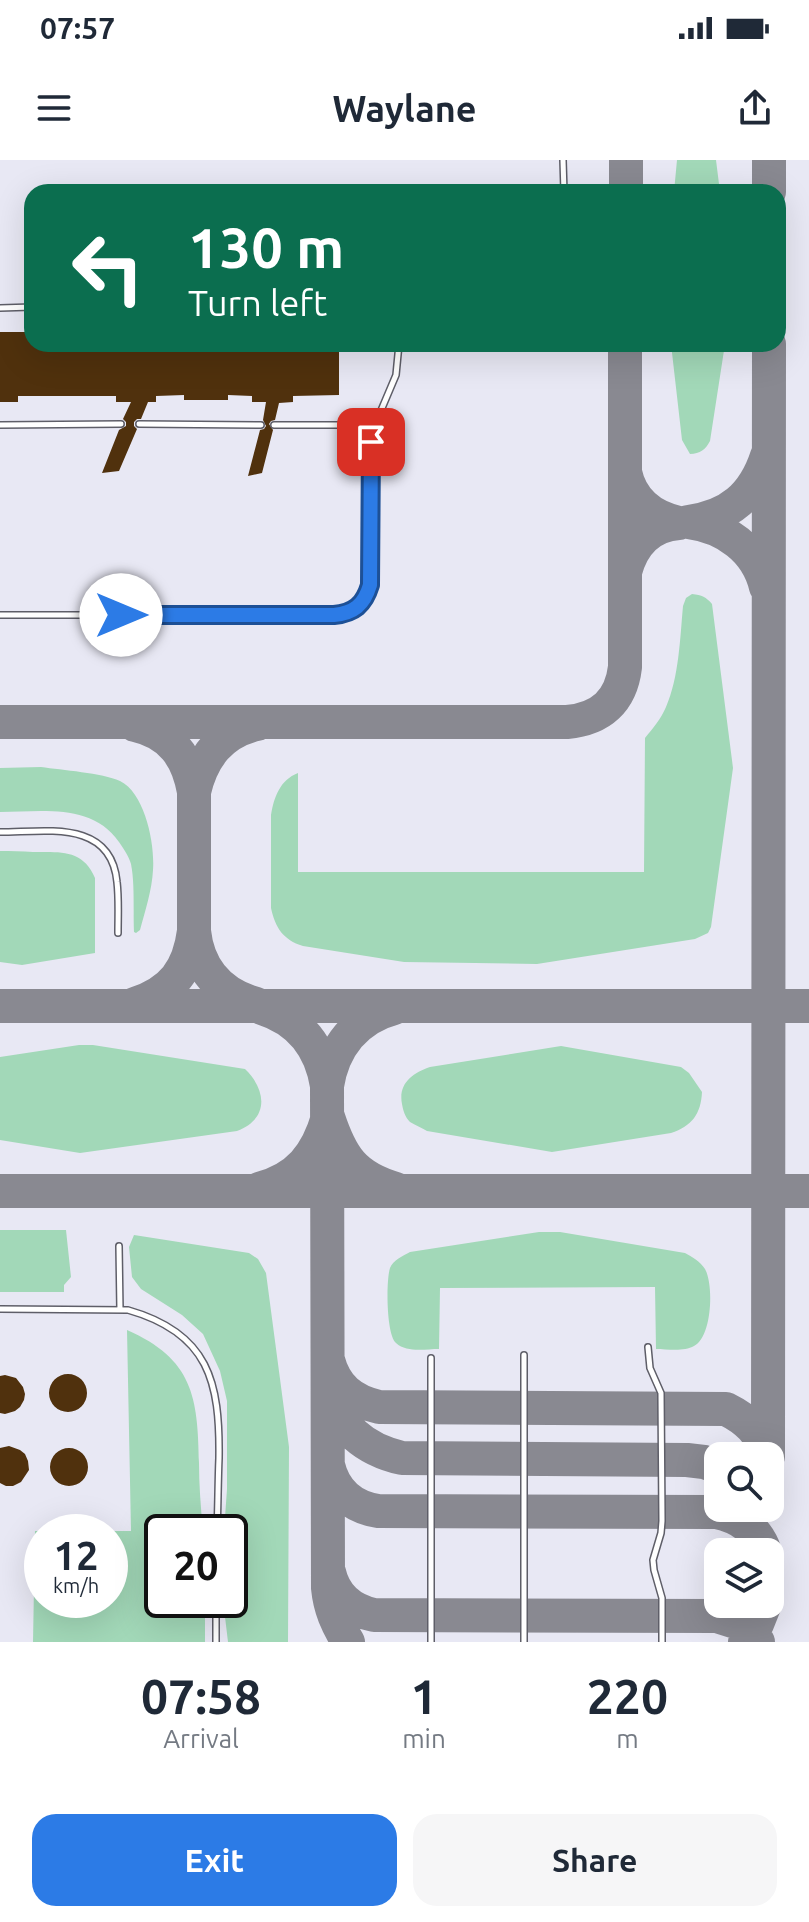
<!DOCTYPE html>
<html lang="en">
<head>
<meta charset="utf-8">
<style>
  body { margin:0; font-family:Ubuntu,sans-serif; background:#f6f6f7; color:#1f2937; height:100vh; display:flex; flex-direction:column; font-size:30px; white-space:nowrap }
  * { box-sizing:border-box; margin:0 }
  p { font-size:26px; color:#747a83 }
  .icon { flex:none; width:44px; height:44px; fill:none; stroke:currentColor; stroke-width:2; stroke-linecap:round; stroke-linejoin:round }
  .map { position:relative; height:1482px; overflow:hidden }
  .sheet { display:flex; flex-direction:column; background:#fff; flex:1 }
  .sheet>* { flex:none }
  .guide { position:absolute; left:24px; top:24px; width:762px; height:168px; border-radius:24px; box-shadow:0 8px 32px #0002; background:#0b6e4f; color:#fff; overflow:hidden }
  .buttons { position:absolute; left:704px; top:1282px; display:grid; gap:16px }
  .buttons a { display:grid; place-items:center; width:80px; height:80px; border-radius:16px; background:#fff; box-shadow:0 8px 32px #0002; font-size:40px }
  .speed { position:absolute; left:24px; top:1354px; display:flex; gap:16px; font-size:40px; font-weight:700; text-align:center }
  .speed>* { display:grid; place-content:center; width:104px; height:104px; border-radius:50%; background:#fff; box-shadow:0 8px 32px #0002; line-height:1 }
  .speed small { font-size:20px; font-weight:400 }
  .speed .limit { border:4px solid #111; border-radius:12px; background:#fff; color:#111 }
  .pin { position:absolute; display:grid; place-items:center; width:68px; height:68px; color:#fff; margin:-34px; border-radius:16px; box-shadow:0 4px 12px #0006 }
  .me { position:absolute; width:88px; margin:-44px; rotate:90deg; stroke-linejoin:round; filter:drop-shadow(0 0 6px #0008) }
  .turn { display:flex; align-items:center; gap:28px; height:168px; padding:0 32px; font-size:36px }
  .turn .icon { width:104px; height:104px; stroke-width:2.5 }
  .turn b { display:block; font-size:56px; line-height:68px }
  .eta { display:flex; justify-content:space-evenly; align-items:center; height:136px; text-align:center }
  .eta b { font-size:48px; font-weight:700; line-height:56px }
  .button { display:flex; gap:16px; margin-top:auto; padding:16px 32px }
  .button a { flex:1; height:92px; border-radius:24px; background:#2c7be6; color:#fff; font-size:32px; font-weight:700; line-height:92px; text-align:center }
  .button a+a { background:#f6f6f7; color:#1f2937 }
  .status { display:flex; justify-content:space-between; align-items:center; height:56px; padding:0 40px; background:#fff; direction:ltr }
  .status svg { height:22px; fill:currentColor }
  header { display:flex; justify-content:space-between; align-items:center; height:104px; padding:0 32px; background:#fff; font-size:36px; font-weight:700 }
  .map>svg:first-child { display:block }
</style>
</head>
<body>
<div class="status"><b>07:57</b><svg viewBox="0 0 49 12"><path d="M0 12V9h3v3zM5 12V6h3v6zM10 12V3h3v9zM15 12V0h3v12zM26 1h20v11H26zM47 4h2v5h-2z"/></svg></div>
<header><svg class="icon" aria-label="menu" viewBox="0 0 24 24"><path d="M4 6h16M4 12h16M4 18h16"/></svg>Waylane<svg class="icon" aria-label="share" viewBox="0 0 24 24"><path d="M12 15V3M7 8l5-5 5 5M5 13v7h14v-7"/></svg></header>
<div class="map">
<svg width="809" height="1482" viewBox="0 0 809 1482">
  <rect width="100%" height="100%" fill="#e8e8f4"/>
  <path fill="#a2d8b8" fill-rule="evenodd" d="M677,0H716L720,32H674Z
    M671,184H725L710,281C706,289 700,294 690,294L682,280Z
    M692,434C702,435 706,437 712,444L733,608L711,767L708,773L695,779L537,804L404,802L303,786C283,780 275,767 271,748V655C274,637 280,620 298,613V712H644L645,578C653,568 661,559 666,547C679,517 680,479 683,446L686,438Z
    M41,607C62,610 102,613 120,621C145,633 155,684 153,710C152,730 145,751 140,770L136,773L134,772C133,752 135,724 131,704C129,697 124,689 119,682C92,643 42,652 0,652V608Z
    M0,691C11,691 22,691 33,692C60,692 83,689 95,718V793L22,805L0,802Z
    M79,885H93L245,909C267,930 269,959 237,971L80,993L0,980V897Z
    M561,886L681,907L689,913L702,932C701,954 692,966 671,973L552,992L427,971C422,968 415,965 410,962C405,957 403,950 402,944C398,924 412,913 430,907Z
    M0,1070H66L71,1117L64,1125V1132H0Z
    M539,1072H560L685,1093C692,1097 700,1101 705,1109C714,1125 712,1177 694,1186C684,1192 667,1189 656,1189L655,1127L440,1128L439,1189C425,1189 407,1193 396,1183C386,1174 386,1120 390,1108C393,1100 403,1096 410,1092Z
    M134,1075L249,1093L258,1099L266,1113L289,1287L288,1482H228L223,1440H230V1372H224L227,1329V1241L220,1211L203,1174L182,1155L141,1129L132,1117L129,1087Z
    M127,1170C193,1199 198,1237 199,1303C199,1326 201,1349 203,1372H162V1440H205V1482H33L35,1371H131ZM42,1372H110V1440H42Z"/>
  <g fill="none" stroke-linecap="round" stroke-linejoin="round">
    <path stroke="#898991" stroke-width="34" d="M626,32V0
      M769,32V0
      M625,412C632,385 649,365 679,363C651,357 631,341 625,312
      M766,427C757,389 725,367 688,362C729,357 754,336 767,296
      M0,562H567C601,559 621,541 625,507V184
      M135,565C171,573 188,597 194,632C202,597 221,572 257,564
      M194,632V771
      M135,844C172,832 189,810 194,771C198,809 220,834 256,844
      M0,846H809
      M262,848C300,860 321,887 327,926C333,887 356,858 394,848
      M327,926L328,1428C330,1449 337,1464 348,1482
      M259,1029C298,1019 317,995 328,957C341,997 354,1017 396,1029
      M0,1031H809
      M328,1200C335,1227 352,1241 379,1247L726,1249C748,1260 760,1272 768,1296
      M329,1230C338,1268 366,1290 402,1298L687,1300L704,1302L718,1307
      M768,1296L769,184
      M328,1305C334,1331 352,1347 378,1351L716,1352L732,1348
      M716,1352C739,1357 757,1368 765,1392
      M329,1412C334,1435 351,1450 374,1455L717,1456L739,1463L758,1482
      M745,1482L757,1464L765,1444"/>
  </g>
  <path fill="#50310d" d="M0,172H32V184H339V235L293,236V242L279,243L275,260L271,261L269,264L273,270L262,313L248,316L260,270L264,269L266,266L263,260L266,242H252V236L228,235V240H184V235L156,236V242H148L141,259H137L134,262V266L137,269L119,311L102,313L119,270L126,266V262L123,259L131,242H116V236H18V242H0Z
    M49 1233a19 19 0 1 1 38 0a19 19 0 1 1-38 0Z
    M5,1215L16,1218L23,1227L25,1234L24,1240L20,1247L15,1251L5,1254L0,1253V1216Z
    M9,1286L20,1290L25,1294L28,1301L29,1310L21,1322L13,1326H6L0,1323V1288Z
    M50 1307a19 19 0 1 1 38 0a19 19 0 1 1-38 0Z"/>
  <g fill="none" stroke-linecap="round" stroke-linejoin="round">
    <g stroke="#5e5e68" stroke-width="8">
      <path id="lane" d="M563,0L564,32
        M0,148L32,147
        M139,264L261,265
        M0,265L121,264
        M274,265H360L374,267
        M0,455H334C354,453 364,445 370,425L371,282L374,267L396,215L399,184
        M0,672C46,672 111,659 117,722C119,739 118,756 118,773
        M119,1086L120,1150
        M0,1149L128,1150C209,1173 220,1222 219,1298C218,1322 218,1347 217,1372
        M648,1187L650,1208L661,1233L662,1361L661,1373L653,1400L654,1410L662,1438V1482
        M216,1482V1440
        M431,1482V1198
        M524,1482V1195"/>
    </g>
    <use href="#lane" stroke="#fff" stroke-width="5"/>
  </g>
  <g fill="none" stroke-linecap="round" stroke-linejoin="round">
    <g stroke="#1d5096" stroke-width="20">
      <path id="route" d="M121,455H334C354,453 364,445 370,425L371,282"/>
    </g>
    <use href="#route" stroke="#2c7be6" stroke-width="14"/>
  </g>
</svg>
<div class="buttons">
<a><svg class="icon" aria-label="search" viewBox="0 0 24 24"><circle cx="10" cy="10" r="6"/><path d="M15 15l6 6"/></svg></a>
<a><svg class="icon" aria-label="layers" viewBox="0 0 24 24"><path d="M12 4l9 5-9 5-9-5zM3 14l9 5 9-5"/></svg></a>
</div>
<div class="speed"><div>12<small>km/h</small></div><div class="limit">20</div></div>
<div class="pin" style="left:371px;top:282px;background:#d93025"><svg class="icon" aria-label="arrive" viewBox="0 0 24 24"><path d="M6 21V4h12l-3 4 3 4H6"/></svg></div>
<svg class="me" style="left:121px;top:455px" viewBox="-20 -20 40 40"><circle r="19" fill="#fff"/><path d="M0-13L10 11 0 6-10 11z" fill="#2c7be6"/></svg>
<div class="guide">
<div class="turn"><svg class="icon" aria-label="left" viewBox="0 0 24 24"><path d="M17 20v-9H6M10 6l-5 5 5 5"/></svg><div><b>130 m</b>Turn left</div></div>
</div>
</div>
<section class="sheet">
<div class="eta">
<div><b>07:58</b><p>Arrival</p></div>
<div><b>1</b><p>min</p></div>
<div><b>220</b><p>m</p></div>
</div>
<div class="button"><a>Exit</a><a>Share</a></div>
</section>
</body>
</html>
